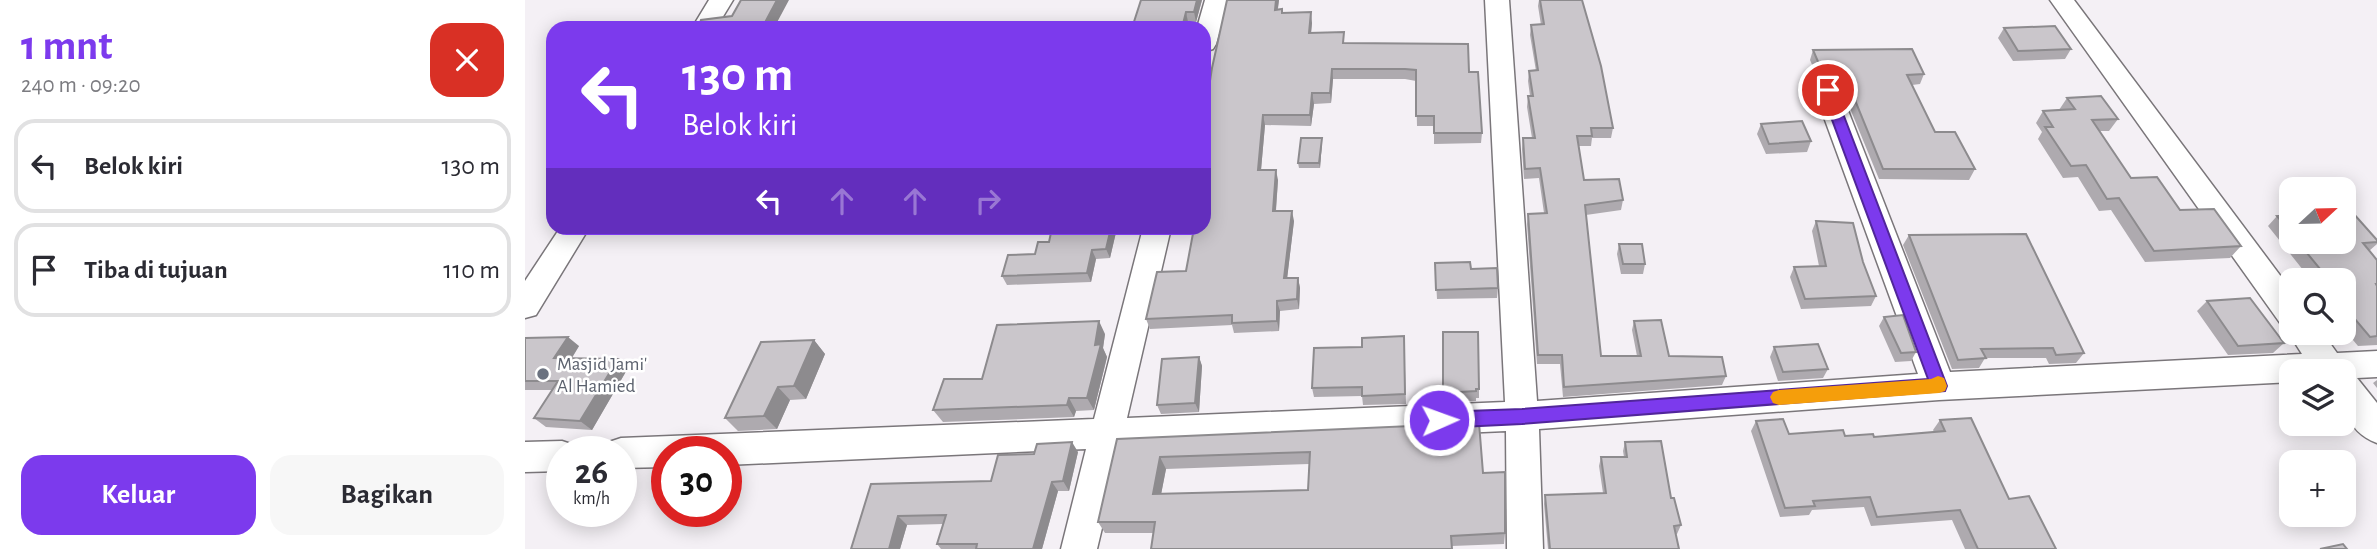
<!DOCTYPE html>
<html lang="id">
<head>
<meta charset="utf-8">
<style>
  body { margin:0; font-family:"Alegreya Sans",sans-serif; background:#f7f7f7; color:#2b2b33; height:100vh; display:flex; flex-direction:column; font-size:26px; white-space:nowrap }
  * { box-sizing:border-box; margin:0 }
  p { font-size:23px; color:#7c7c81 }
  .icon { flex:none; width:38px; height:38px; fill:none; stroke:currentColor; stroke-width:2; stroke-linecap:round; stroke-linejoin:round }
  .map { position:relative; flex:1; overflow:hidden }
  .panel { display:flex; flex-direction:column; background:#fff; width:525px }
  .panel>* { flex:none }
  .top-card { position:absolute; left:21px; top:21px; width:665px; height:214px; border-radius:21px; box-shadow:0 4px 18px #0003; background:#7c3aed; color:#fff; overflow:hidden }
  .needle { width:46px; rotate:68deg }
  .controls { position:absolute; left:1754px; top:177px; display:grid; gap:14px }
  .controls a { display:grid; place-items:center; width:77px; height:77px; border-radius:14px; background:#fff; box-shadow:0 4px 18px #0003; font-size:35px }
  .speed { position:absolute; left:21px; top:436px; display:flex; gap:14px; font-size:35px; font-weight:700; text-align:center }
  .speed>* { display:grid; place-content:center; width:91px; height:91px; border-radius:50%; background:#fff; box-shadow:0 4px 18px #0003; line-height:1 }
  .speed small { font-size:18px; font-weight:400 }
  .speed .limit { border:10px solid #d22; background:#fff; color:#111 }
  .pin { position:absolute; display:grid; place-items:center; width:60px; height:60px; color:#fff; margin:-30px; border:4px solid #fff; border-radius:50%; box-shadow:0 2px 7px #0007 }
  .me { position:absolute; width:77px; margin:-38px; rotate:88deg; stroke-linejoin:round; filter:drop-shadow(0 0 5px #0008) }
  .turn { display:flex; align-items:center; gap:24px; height:147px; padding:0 21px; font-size:32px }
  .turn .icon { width:91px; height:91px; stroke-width:2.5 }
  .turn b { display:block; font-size:49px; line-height:60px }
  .lanes { display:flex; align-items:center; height:66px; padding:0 21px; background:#0003; justify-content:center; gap:35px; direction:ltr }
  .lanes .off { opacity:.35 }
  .round { display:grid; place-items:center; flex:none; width:74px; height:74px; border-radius:21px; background:#f7f7f7 }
  .head { display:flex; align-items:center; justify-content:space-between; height:119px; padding:0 21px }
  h1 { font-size:42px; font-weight:600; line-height:52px; color:#7c3aed }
  .primary-button { display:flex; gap:14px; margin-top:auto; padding:14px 21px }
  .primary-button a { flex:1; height:80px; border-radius:21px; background:#7c3aed; color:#fff; font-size:28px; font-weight:600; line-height:80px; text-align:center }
  .primary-button a+a { background:#f7f7f7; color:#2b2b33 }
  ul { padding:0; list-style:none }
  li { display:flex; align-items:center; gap:21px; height:94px; margin:0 14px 10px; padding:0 7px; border:4px solid #e1e1e2; border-radius:21px }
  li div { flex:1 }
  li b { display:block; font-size:26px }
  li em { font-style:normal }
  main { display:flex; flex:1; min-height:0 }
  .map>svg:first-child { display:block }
</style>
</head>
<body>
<main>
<section class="panel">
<div class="head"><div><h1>1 mnt</h1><p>240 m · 09:20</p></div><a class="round" style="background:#d93025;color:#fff"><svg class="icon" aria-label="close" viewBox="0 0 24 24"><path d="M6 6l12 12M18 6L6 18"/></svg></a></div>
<ul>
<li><svg class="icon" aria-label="left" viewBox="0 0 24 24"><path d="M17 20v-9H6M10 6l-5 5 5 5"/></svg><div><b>Belok kiri</b></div><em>130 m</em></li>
<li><svg class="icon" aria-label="arrive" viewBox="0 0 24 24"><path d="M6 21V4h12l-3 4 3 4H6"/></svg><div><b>Tiba di tujuan</b></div><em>110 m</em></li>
</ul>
<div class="primary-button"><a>Keluar</a><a>Bagikan</a></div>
</section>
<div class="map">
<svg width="1852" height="549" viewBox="0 0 1852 549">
  <rect width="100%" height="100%" fill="#f4f0f5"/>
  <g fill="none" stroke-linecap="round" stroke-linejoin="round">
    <g stroke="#7a767a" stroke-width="3">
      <path id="minor" d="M184,0H208L191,28H167Z
        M680,0H704L691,44L688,49L679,52V28H672Z
        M960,0H984L1012,401L1393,374L1289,90L1293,84L1302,82L1311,84L1315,90L1425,372L1777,354L1763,332L1766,327V332H1797L1812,353L1852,351V377L1832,378L1852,403V443C1818,430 1818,402 1818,371H1766V382L1414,400L1014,429L1018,549H982L981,431L596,448L572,549H536L561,449L201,465V452H142V467L96,468V452H80L84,442L96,438L569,419L618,228H646L602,418L980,402Z
        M1525,0H1549L1766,290V326L1755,323Z
        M35,228H64L11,315L0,318V281Z
        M37,441L49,445L52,452H37V471L0,472V442Z"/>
    </g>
    <use href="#minor" fill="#fff" fill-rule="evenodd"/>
  </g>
  <path fill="#aeaaaf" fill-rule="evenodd" d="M616,0H677L671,22H663Z
    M702,0H754L753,9L758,13L787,23L786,33L820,43L944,72L957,133L956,143L909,144V126H892L891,81L880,79H808L806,103L789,104L786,126L740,125L736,170L753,180L751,211L769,221L762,278H773L775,288L774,309L755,311L754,331L709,333L707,325L625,329L621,319L661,271L679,228L682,181H679V119Z
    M1014,0H1057L1088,128L1086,138H1067L1066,146H1054L1059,180L1098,200L1096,210L1061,215L1076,356H1112L1107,330L1109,321L1144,356L1201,376L1197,385L1038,397L1035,364H1012L1002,224L1003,214L1019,213L1014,178L999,179L997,149L998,138H1007L1002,107L1003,96H1005L1003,81L1004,71H1011L1005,35L1006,25H1016L1013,6Z
    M1479,28L1546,49L1540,59L1488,61L1473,38Z
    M1288,50L1399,74L1395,84L1387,85L1410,132L1450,169L1444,180L1354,179L1315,84L1303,79L1294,81L1285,60Z
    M1542,98L1593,119L1584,131H1574L1606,178L1655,210L1716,246L1705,258L1620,262L1586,210L1574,211L1553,177L1538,178L1513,139L1517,132L1511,123L1518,111L1534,110Z
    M1236,124L1286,141L1282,152L1241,154L1232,134Z
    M797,143L795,168H774L773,163Z
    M1766,215V242L1852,240V244L1844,251L1852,260V345L1833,346L1818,328V280H1786L1743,226L1752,216Z
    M1291,221L1338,262L1351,296L1346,306L1276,309L1265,277L1269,267L1294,266L1287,231Z
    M527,228H592L585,258L571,259L566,282L482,285L477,276L510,254L524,242Z
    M1384,235L1559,353L1551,363L1524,364L1521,358H1460L1454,368L1427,369L1378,245Z
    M1094,244L1120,264L1118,274H1096L1092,254Z
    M910,263L973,288L972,298L912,299Z
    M1682,301L1759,343L1748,353L1703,355L1672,311Z
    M1359,317L1391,352L1386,361L1370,362L1354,326Z
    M918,332L954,389V398H951V401L918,402Z
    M580,334L578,348L582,357L569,410L551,411L549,417L418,422L408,410L457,379Z
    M879,336L881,404L838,405L837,396L789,397L787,388L837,347Z
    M0,338L54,346L47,358L103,368L67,430L21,427L9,418L27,390H0Z
    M289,340L300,354L281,399L265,400L252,429L213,431L200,418Z
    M1249,347L1303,369L1298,378L1253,381L1245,357Z
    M674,357L677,366L674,412L636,414L632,405Z
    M1852,380V388L1848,383Z
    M1415,420L1484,499L1531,549H1440L1427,520L1346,526L1339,507L1287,510L1284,515L1255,517L1226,431L1231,421L1264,434L1349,437L1409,432L1408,430Z
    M954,423L958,473L980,533L979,544L927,546L628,533H580L573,522L592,439ZM784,464L783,490L636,494L641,469Z
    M1100,442L1146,498L1156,525L1152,534H1150L1154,549H1023L1019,504L1020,495L1078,493L1074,466L1076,457H1099L1098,451Z
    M553,452L544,491H533L517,549H416L412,544L418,524L382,525L375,549H326L346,484L466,481Z"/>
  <path fill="#8d8b8e" d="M252,0H264L249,28H237Z
    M672,0H677L671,22L669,12Z
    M751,0H754L751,20L750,10Z
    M661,12L663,22L662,28H657Z
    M786,12L787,23L785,43L784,33Z
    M807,69L808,79L806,103L805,93Z
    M1306,69L1303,79L1294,81L1297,71Z
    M787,93L789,104L786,126L785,115Z
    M738,115L740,125L735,181L733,170Z
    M797,138V143L795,168L794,163Z
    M751,170L753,180L750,221L748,211Z
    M767,211L769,221L761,288L759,278Z
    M586,228H592L585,258L581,249Z
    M567,250L571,259L566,282L562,273Z
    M773,278L775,288L774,309L772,299Z
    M752,301L755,311L754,331L752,321Z
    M574,321L580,334L578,348L582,357L569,410L562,398Z
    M43,337L54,346L41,367L29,358Z
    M289,340L300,354L281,399L269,386Z
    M674,357L677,366L674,412L670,403Z
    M93,359L103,368L67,430L55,421Z
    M253,387L265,400L252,429L239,416Z
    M544,398L551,411L549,417L542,405Z
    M547,442L553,452L544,491L538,481Z
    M635,457L641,469L634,505L628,494Z
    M527,482L533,491L517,549H508Z
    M373,516L382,525L375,549H364Z"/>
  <path fill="#cac6cb" stroke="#8d8b8e" stroke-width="2" fill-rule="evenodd" d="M216,0H252L237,28H173L176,20L207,16Z
    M616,0H672L669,12H661L657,28H607Z
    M702,0H751L750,10L757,9V13L786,12L784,33L819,32L818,43L943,44L944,72H953L957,133H909V116H891V70L880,69H807L805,93H787L785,115H738L733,170H751L748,211H767L759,278H773L772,299L752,301V321L707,323V315L621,319L632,272L661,271L669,228H679V200L684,171H679V119L687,68Z
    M1015,0H1057L1076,66L1088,128H1066L1067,136H1052L1059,180L1094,179L1098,200L1060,205L1076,356H1116L1109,321L1136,320L1144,356L1197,357L1201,376L1039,387L1037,355H1013L1003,214L1022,213L1015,168L1000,169L998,138H1010L1003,96H1008L1004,71L1013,70L1006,25L1019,24Z
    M1530,26L1546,49L1493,51L1479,28Z
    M1387,49L1399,74L1382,75L1410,132H1430L1450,169H1358L1319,73L1306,69L1297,71L1288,50Z
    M1576,96L1593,119L1567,120L1606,178L1632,177L1655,210L1689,209L1716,246L1629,251L1594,198L1582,199L1561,165L1546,166L1520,127H1528L1518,111L1550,109L1542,98Z
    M1277,121L1286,141L1244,144L1236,124Z
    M776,138H797L794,163H773Z
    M1818,213H1828L1852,240V242L1838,243L1852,260V284H1851L1852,286V336L1845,337L1818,305V301H1822L1818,297V280H1804L1773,242H1818Z
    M1766,215V233L1752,216Z
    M1291,221L1328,223L1338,262L1351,296L1280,299L1269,267L1301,266Z
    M527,228H586L581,249L567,250L562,273L477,276L483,255L510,254L513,242H524Z
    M1501,234L1559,353L1531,355L1528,348L1456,349L1461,358L1433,360L1384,235Z
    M1094,244H1117L1120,264H1098Z
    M945,262L946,269L972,268L973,288L911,290L910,263Z
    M1725,298L1759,343L1713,346L1682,301Z
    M1378,315L1391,352L1376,353L1359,317Z
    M574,321L570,345L576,344L562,398H544L542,405L408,410L419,379H457L472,325Z
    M918,332H953L954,389H951V391L918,393Z
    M879,336L880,394L837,396V387L787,388L789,348L837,347V338Z
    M43,337L29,358L93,359L55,421L9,418L33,381H0V338Z
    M289,340L269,386L253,387L239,416L200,418L236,342Z
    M1293,344L1303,369L1258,372L1249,347Z
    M674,357L670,403L632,405L637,359Z
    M1446,418L1484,499L1504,496L1531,549H1453L1435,510L1352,517L1345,497L1288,501L1290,506L1260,508L1231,421L1258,419L1264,434L1318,430L1320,436L1348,434L1349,437L1420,431L1415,420Z
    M954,423L958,473L980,472V533L926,536L927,549H626L630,522H573L592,439ZM785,452L783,490L628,494L635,457Z
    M1136,441L1146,498H1149L1156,525L1149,526L1154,549H1025L1020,495L1081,493L1076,457H1102L1100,442Z
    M547,442L538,481L527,482L508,549H451L452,544H412L421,515L373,516L364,549H326L346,484L466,481L473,455L509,454L512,444Z
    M1818,544L1822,549H1795Z"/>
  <path fill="#7c3aed" stroke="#51269a" stroke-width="2" d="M1303,85L1309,90L1422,386L1420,391L997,424L914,428L908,425L905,420L908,414L914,412L997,409L1403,379L1296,90Z"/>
  <path fill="#f59e0b" d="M1413,376L1419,378L1422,386L1420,391L1414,393L1254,405L1248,403L1245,397L1248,392L1254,390L1406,379Z"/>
  <circle fill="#6b7280" stroke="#fff" stroke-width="2.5" cx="18" cy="374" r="7"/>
  <g text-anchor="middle" stroke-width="5" stroke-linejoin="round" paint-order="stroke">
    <g font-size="19" fill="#5b616d" stroke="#fff" text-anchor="start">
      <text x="32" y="370">Masjid Jami'<tspan x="32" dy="22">Al Hamied</tspan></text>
    </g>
  </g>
</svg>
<div class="controls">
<a><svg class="needle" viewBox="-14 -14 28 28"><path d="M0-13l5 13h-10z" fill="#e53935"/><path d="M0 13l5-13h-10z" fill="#7c7c81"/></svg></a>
<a><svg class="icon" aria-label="search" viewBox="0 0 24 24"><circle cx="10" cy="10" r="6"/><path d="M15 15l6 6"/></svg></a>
<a><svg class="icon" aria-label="layers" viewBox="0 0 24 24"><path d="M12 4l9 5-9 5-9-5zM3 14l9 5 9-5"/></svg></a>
<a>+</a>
</div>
<div class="speed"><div>26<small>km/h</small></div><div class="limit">30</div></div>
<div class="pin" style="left:1303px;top:90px;background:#d93025"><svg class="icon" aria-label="arrive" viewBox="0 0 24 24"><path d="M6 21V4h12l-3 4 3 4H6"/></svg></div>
<svg class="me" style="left:914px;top:420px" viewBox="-20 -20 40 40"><circle r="17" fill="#7c3aed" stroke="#fff" stroke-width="3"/><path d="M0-11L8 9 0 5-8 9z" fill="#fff"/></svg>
<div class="top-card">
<div class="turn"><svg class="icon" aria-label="left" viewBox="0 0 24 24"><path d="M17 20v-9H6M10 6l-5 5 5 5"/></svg><div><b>130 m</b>Belok kiri</div></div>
<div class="lanes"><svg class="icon" aria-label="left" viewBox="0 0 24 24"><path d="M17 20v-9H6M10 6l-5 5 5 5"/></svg><svg class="icon off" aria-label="ahead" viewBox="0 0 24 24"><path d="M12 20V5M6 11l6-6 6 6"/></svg><svg class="icon off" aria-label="ahead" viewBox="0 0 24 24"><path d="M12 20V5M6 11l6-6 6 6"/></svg><svg class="icon off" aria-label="right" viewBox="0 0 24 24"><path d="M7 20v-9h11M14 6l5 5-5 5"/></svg></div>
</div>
</div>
</main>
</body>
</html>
